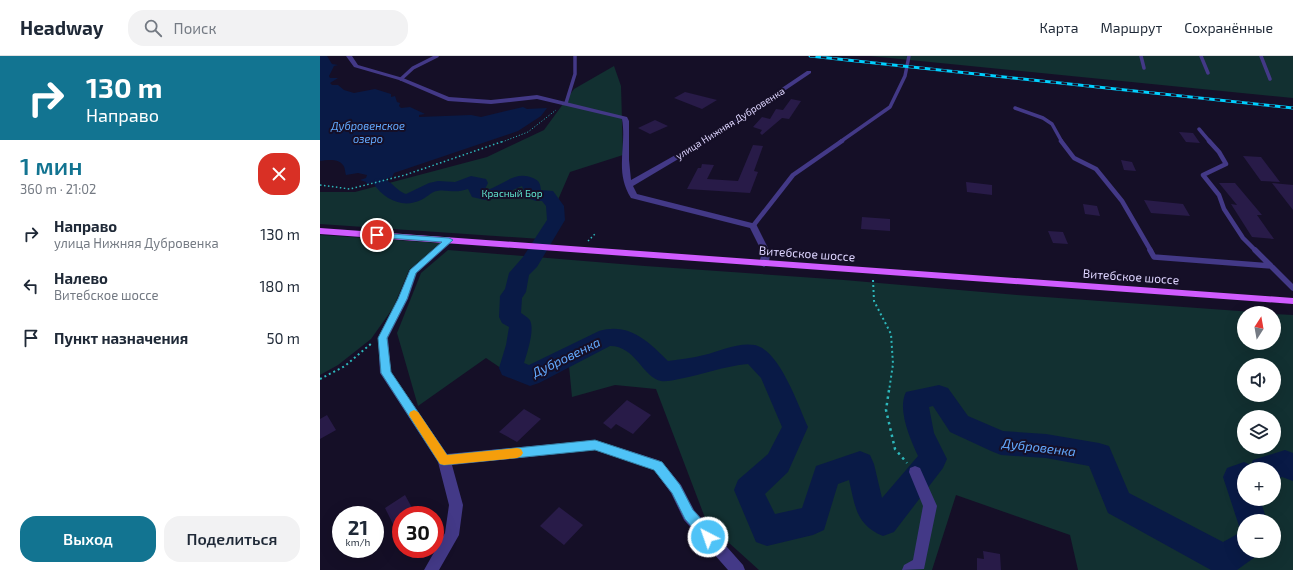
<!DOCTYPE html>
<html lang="ru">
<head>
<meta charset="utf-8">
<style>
  body { margin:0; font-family:"Exo 2",sans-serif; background:#f2f2f3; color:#1f2937; height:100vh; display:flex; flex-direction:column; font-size:15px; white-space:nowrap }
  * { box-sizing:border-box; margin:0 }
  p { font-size:13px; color:#747a83 }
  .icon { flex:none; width:22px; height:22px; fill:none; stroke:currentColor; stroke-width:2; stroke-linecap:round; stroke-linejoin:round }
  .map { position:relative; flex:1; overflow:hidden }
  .drawer { display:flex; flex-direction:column; background:#fff; width:320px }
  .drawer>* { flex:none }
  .banner { background:#127491; color:#fff; overflow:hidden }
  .needle { width:26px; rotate:11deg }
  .tools { position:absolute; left:917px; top:250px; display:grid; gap:8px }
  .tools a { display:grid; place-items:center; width:44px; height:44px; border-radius:50%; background:#fff; box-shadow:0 4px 16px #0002; font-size:20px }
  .speed { position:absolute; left:12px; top:450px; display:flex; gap:8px; font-size:20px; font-weight:700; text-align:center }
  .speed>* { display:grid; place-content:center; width:52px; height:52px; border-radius:50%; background:#fff; box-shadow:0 4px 16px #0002; line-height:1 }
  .speed small { font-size:10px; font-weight:400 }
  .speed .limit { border:6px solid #d22; background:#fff; color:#111 }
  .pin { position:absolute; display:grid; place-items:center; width:34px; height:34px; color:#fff; margin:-17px; border:2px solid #fff; border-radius:50%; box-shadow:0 1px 4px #0007 }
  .me { position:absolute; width:44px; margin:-22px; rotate:319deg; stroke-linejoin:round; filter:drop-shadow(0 0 3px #0008) }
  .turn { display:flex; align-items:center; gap:14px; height:84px; padding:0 20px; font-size:18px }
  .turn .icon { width:52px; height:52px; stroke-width:2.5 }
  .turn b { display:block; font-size:28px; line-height:34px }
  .round { display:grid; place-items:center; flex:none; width:42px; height:42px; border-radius:16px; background:#f2f2f3 }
  .overview { display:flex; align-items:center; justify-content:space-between; height:68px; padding:0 20px }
  h1 { font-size:24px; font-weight:600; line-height:30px; color:#127491 }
  .primary-button { display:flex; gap:8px; margin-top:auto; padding:8px 20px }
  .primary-button a { flex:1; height:46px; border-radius:16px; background:#127491; color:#fff; font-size:16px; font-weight:600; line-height:46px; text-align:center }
  .primary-button a+a { background:#f2f2f3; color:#1f2937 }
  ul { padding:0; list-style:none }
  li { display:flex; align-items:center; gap:12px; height:52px; padding:0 20px }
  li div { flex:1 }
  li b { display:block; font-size:15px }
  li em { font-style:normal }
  header { display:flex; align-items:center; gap:24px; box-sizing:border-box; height:56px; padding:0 20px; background:#fff; border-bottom:1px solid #e0e1e3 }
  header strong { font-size:19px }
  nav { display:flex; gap:22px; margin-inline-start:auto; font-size:14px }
  .search { width:280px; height:36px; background:#f2f2f3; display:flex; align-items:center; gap:10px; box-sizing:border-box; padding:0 14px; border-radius:16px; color:#747a83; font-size:15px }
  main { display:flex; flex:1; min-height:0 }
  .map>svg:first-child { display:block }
</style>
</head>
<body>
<header>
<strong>Headway</strong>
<div class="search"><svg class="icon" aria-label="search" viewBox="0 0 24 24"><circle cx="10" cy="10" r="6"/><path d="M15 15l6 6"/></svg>Поиск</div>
<nav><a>Карта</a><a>Маршрут</a><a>Сохранённые</a></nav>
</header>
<main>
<section class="drawer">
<div class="banner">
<div class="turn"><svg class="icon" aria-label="right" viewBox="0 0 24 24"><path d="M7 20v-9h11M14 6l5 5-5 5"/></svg><div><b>130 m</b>Направо</div></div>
</div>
<div class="overview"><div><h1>1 мин</h1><p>360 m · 21:02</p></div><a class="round" style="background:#d93025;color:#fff"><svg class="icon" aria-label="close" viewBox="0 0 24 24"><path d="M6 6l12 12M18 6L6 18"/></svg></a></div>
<ul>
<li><svg class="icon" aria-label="right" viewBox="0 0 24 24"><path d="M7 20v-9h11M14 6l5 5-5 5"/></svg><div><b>Направо</b><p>улица Нижняя Дубровенка</p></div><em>130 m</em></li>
<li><svg class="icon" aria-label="left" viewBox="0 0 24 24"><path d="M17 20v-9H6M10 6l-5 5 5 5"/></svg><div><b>Налево</b><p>Витебское шоссе</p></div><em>180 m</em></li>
<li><svg class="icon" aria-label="arrive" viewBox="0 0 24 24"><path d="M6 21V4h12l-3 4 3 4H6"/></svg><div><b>Пункт назначения</b></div><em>50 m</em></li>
</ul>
<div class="primary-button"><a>Выход</a><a>Поделиться</a></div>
</section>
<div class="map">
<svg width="973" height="514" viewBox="0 0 973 514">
  <rect width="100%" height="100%" fill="#150f27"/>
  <path fill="#123031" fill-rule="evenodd" d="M550,0H973V42Z
    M294,10L301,30L303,99L250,116L221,183L0,168V136H35L167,101L224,74L254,33Z
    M0,179L121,187L89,214L73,252L51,283L18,309L0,319Z
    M128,194L325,210L524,224L697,239L947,257H924V287H954V258L973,259V514H758L750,479L636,439L612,514H439L387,467L336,333L295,329L252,341L249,310L203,327L166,302L98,350L77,277L101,217ZM924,309H954V339H924ZM924,361H954V391H924ZM924,413H954V443H924ZM924,465H954V495H924Z"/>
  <path fill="#091a46" d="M0,0H7L12,8L18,9L14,10L9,20L10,22H18L10,27L12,29H18L24,34L34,37L55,33L71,38V41L75,40L77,46L80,47L79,50L81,52L90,51L105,58L99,59V61L151,59L161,61L203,51L207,53L227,52L221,60L198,75L74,117L72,121L47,128L46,126L40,124L46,122L47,119L38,117L26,119C25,116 25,111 23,109C18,102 7,104 0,105Z"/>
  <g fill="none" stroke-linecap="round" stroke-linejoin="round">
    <path fill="#091a46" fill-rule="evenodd" d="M151,120L166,123L168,127L165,133L166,134C183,130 194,114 213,122C220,125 220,128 221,134L233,135L244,150L245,164L217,211L209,219L206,236L202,242L201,257C204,259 207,261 209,263C216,271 207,297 204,307L209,309L279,275C309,266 329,286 348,305C360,303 373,302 384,299C400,295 418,286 435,289C460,295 478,349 488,371L468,416L445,438L455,458L482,452L496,410L540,395L550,399L554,408L562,442L598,400C590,383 577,353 586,336L619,329L628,332L648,360L683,375L726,378L779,387L789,390L809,437L903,486L921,476L903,421L907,412L924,406L931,409L933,404L965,394L973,397V425L962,421L954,423V413H924V443H940L947,465H924V495H937L935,501L917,514H891L788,457L769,410L726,402L681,399L671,395L630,376L613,350L609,351L614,377L627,403L623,412L574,476L563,480C536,469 535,450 529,424L518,428L504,474L493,479L447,490L436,486L414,434L418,424L448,398L462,371L441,322L428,308C404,310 382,319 359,323C354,324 346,326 341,325C322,321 316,290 290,290L219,327L210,330L182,319L179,312L186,289L189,271L182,267L179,261L180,240L185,233L189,217L203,201L227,164L226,150L222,145H216L207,142L202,130L172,143L165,144L152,141L148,133C134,138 128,133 117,135C111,136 106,142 101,144C82,153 64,143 53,127L55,123C70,120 74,134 86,138L109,127L118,125L135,126Z"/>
  </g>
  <path fill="#281b48" d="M365,36L397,44L382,53L354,42Z
    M471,43L481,45L469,63L462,62L442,79L440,77L442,74L433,71L442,61L450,63L456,53L463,54Z
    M335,64L348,70L330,78L318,72Z
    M859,76L873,77L880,87L866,86Z
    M433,89L443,90L434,115L438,116L430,137L367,133L378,112H381L382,108L394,109L387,123L418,125Z
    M923,100L941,101L960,126L941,125Z
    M801,104L812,106L816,115L804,114Z
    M646,126L672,129V139L647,136Z
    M899,127H915L942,159H937L954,183L932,181L911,148L917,149Z
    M952,127L973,129V154Z
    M824,144L863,148L870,160L831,157Z
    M763,148L777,150L780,160L765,158Z
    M542,161L570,163V175L541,173Z
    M728,175L743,176L748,188L733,187Z
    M307,344L331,359L313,378L296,368L291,373L283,367Z
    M204,353L221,363L197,386L179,376Z
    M7,359L16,374L0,383V363Z
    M85,439L96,459H81V466L74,470L65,452Z
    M239,451L263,469L244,489L220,470Z
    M663,495L680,498L681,514H657V502L664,503Z"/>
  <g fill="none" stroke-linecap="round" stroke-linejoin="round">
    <path stroke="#2db7bb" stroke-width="1" stroke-dasharray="1 2" stroke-linecap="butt" d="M182,86L208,76L236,54"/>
    <path stroke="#2db7bb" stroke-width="1.5" stroke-dasharray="1.5 2.5" stroke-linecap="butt" d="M0,129L30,133L85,119L184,85
      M268,185L276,177"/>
    <path stroke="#2db7bb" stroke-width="2" stroke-dasharray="2 3" stroke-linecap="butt" d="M553,224L554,245L571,278L573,308L569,335
      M0,323L25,310L52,287"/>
    <path stroke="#2db7bb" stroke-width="2.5" stroke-dasharray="2.5 4" stroke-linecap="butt" d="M569,334L566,354L575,393L587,407"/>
    <path stroke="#433987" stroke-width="3.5" d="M821,0L824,12
      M881,0L888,17
      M941,0L950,23
      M81,23L93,12L117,0
      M246,47L255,18V0
      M695,52L723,62L732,68L742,86
      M879,73L890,86
      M520,86L570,51L585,20L589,0"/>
    <path stroke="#433987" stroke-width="4.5" d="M741,85L754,102L776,113L802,145L831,195
      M889,85L899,96L906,108L883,119L899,139L904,153L923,182L936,195
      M433,170L473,119L522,85"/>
    <path stroke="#433987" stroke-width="5.5" d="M830,194L834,201L951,210
      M935,194L973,232"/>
    <path fill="#433987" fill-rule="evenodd" d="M26,0H32L38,9L83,22L129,41L171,44L217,39L307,61L309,65V104L311,124L398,75L487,15H491V17L402,77L313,130L317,138L436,168L450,196L449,208L444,211L439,208L442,196L430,172L311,142C294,115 307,91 302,63L217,43L171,48L128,45L79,24L34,11Z
      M129,181L133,184L132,186L97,217L88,243L68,282L71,316L127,398L275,384L338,404L342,406L361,429L374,454L423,509L425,514H408L364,464L351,437L334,414L275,394L132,409L143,449L139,479L119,514H104L125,477L129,449L118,406L60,317L58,282L78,243L90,214L126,182Z
      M595,410L600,412L617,450L604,513L582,514L584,509L593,504L603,450L589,416L590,412Z"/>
    <path fill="#d05cff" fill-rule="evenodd" d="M0,172L973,242V248L0,178Z"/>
    <g stroke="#01d0ff" stroke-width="3">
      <path id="rail" d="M490,0L973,52"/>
    </g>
    <use href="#rail" stroke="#150f27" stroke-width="2" stroke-dasharray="5.5" stroke-linecap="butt"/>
  </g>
  <path fill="#4fc3f7" stroke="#337fa1" d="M57,177L129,182L133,184L96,217L87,243L67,282L71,316L127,399L275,384L342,406L360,429L373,454L393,476L395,481L393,485L388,487L384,485L365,463L352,437L334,414L275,394L124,409L120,408L61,317L58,282L78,243L90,214L122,186L54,181L53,179Z"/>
  <path fill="#f59e0b" d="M94,354L98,356L127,399L197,392L201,393L203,397L201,400L197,402L124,409L120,408L89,359L90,356Z"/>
  <g text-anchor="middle" stroke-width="4" stroke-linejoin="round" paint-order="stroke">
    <g font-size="10" fill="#ded5ff" stroke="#150f27">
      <text transform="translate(410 67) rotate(-32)" y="4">улица Нижняя Дубровенка</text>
    </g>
    <g font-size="10" fill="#5ee2cc" stroke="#150f27">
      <text x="192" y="141">Красный Бор</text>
    </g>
    <g font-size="11" font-style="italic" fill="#63aaff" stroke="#150f27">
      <text x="48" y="74">Дубровенское<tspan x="48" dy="13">озеро</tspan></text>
    </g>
    <g font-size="12" fill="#ded5ff" stroke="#150f27">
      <text transform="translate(487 198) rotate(4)" y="4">Витебское шоссе</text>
      <text transform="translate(811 221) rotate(4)" y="4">Витебское шоссе</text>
    </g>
    <g font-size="13" font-style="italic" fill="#63aaff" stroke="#150f27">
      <text transform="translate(246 301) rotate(-26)" y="5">Дубровенка</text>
      <text transform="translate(719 391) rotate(7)" y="5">Дубровенка</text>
    </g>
  </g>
</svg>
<div class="tools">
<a><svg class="needle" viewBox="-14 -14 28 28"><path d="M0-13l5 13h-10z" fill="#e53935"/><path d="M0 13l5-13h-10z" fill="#747a83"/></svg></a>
<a><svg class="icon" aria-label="sound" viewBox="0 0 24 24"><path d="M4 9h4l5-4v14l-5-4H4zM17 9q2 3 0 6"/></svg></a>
<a><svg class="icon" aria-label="layers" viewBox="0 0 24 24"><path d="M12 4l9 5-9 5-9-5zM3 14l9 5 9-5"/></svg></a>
<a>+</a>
<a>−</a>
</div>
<div class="speed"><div>21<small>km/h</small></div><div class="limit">30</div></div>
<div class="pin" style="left:57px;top:179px;background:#d93025"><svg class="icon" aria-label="arrive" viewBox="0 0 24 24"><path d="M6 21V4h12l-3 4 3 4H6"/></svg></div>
<svg class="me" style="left:388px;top:481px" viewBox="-20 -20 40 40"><circle r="17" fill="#4fc3f7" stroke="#fff" stroke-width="3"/><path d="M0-11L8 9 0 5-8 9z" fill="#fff"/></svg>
</div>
</main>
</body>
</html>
